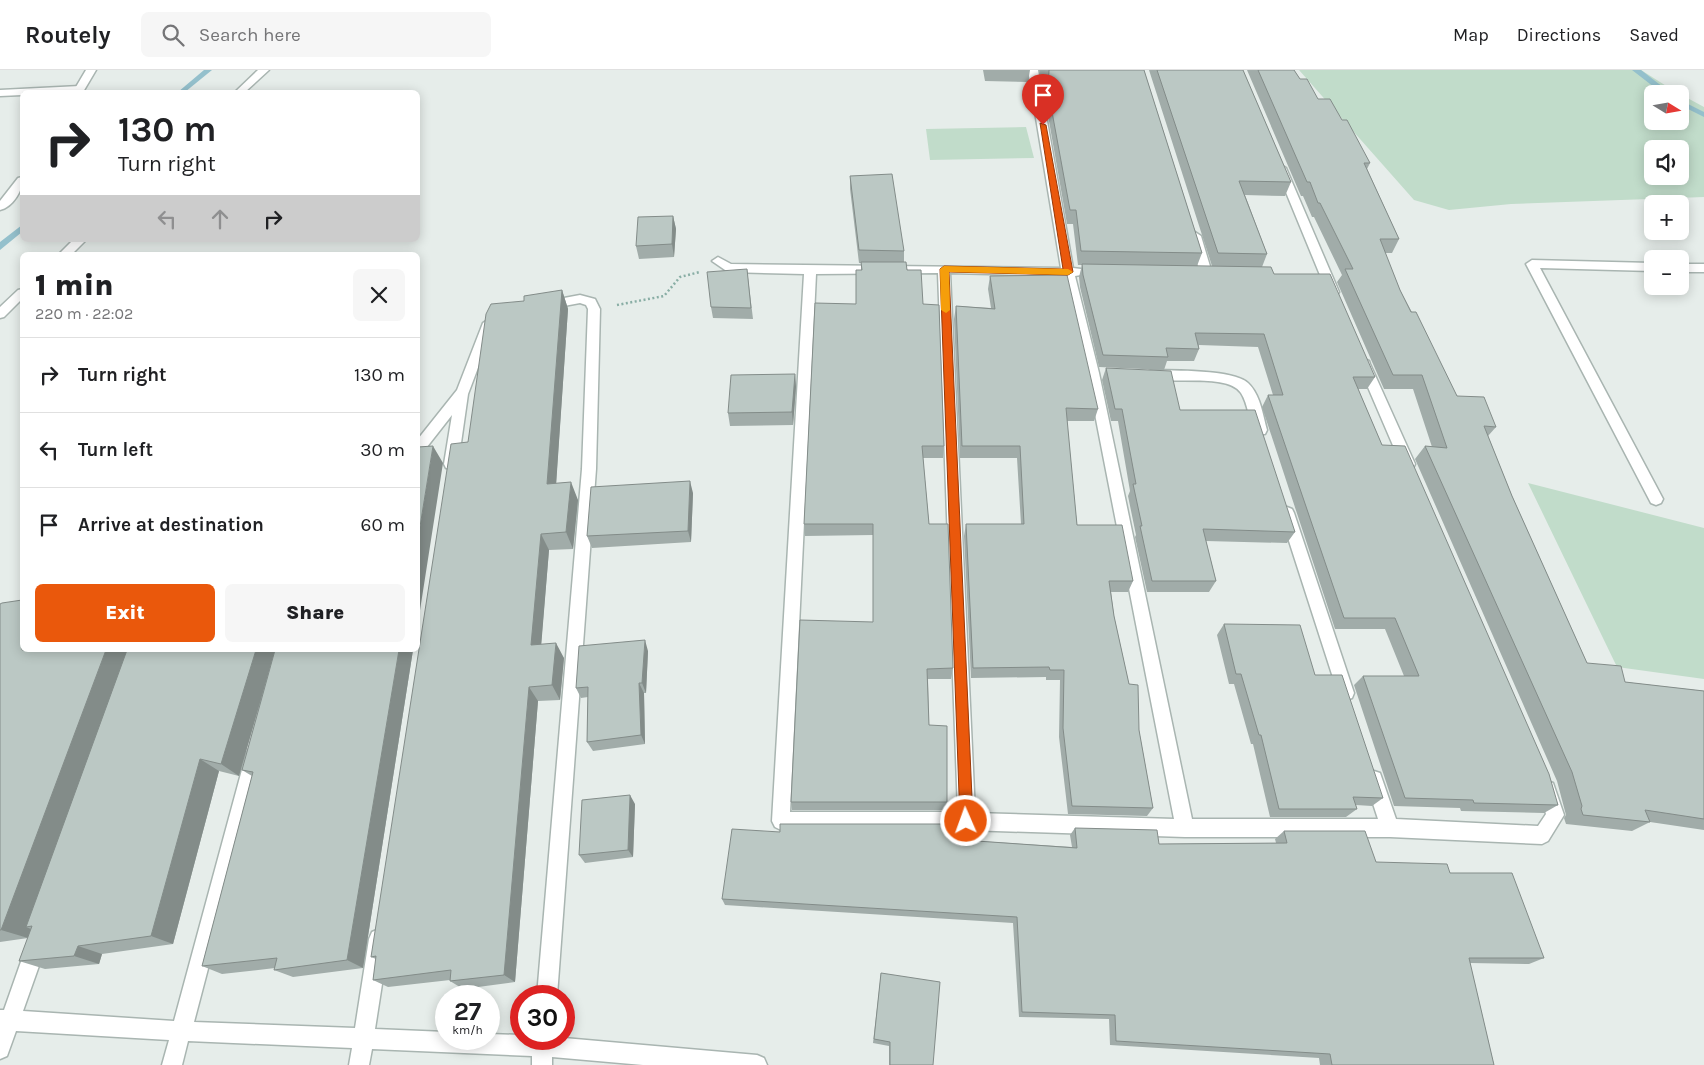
<!DOCTYPE html>
<html lang="en">
<head>
<meta charset="utf-8">
<style>
  body { margin:0; font-family:Karla,sans-serif; background:#f6f6f6; color:#202124; height:100vh; display:flex; flex-direction:column; font-size:19px; white-space:nowrap }
  * { box-sizing:border-box; margin:0 }
  p { font-size:16px; color:#757577 }
  .icon { flex:none; width:28px; height:28px; fill:none; stroke:currentColor; stroke-width:2; stroke-linecap:round; stroke-linejoin:round }
  .map { position:relative; flex:1; overflow:hidden }
  .sheet { position:absolute; left:20px; top:182px; width:400px; height:400px; display:flex; flex-direction:column; background:#fff; border-radius:8px; box-shadow:0 2px 12px #0003 }
  .sheet>* { flex:none }
  .hud { position:absolute; left:20px; top:20px; width:400px; height:152px; border-radius:8px; box-shadow:0 2px 12px #0003; background:#fff; color:#202124; overflow:hidden }
  .needle { width:32px; rotate:101deg }
  .buttons { position:absolute; left:1644px; top:15px; display:grid; gap:10px }
  .buttons a { display:grid; place-items:center; width:45px; height:45px; border-radius:8px; background:#fff; box-shadow:0 2px 12px #0003; font-size:25px }
  .speed { position:absolute; left:435px; top:915px; display:flex; gap:10px; font-size:25px; font-weight:700; text-align:center }
  .speed>* { display:grid; place-content:center; width:65px; height:65px; border-radius:50%; background:#fff; box-shadow:0 2px 12px #0003; line-height:1 }
  .speed small { font-size:12px; font-weight:400 }
  .speed .limit { border:8px solid #d22; background:#fff; color:#111 }
  .pin { position:absolute; display:grid; place-items:center; width:42px; height:42px; color:#fff; margin:-51px -21px; border-radius:50% 50% 50% 0; rotate:-45deg; box-shadow:0 0 5px #0007 }
  .pin .icon { rotate:45deg }
  .me { position:absolute; width:55px; margin:-28px; rotate:358deg; stroke-linejoin:round; filter:drop-shadow(0 0 4px #0008) }
  .turn { display:flex; align-items:center; gap:18px; height:105px; padding:0 15px; font-size:22px }
  .turn .icon { width:65px; height:65px; stroke-width:2.5 }
  .turn b { display:block; font-size:35px; line-height:42px }
  .lanes { display:flex; align-items:center; height:48px; padding:0 15px; background:#0003; justify-content:center; gap:25px; direction:ltr }
  .lanes .off { opacity:.35 }
  .round { display:grid; place-items:center; flex:none; width:52px; height:52px; border-radius:8px; background:#f6f6f6 }
  .overview { display:flex; align-items:center; justify-content:space-between; height:85px; padding:0 15px }
  h1 { font-size:30px; font-weight:800; line-height:38px }
  .button { display:flex; gap:10px; margin-top:auto; padding:10px 15px }
  .button a { flex:1; height:58px; border-radius:8px; background:#ea580c; color:#fff; font-size:20px; font-weight:800; line-height:58px; text-align:center }
  .button a+a { background:#f6f6f6; color:#202124 }
  ul { padding:0; list-style:none }
  li { display:flex; align-items:center; gap:15px; height:75px; padding:0 15px; border-top:1px solid #e0e0e0 }
  li div { flex:1 }
  li b { display:block; font-size:19px }
  li em { font-style:normal }
  header { display:flex; align-items:center; gap:30px; box-sizing:border-box; height:70px; padding:0 25px; background:#fff; border-bottom:1px solid #e0e0e0 }
  header strong { font-size:24px }
  nav { display:flex; gap:28px; margin-inline-start:auto; font-size:18px }
  .search { width:350px; height:45px; background:#f6f6f6; display:flex; align-items:center; gap:12px; box-sizing:border-box; padding:0 18px; border-radius:8px; color:#757577; font-size:19px }
  .map>svg:first-child { display:block }
</style>
</head>
<body>
<header>
<strong>Routely</strong>
<div class="search"><svg class="icon" aria-label="search" viewBox="0 0 24 24"><circle cx="10" cy="10" r="6"/><path d="M15 15l6 6"/></svg>Search here</div>
<nav><a>Map</a><a>Directions</a><a>Saved</a></nav>
</header>
<div class="map">
<svg width="1704" height="995" viewBox="0 0 1704 995">
  <rect width="100%" height="100%" fill="#e6edea"/>
  <path fill="#c1dcca" fill-rule="evenodd" d="M1299,0H1641L1679,24H1652V51H1680V24L1704,37V127L1511,134L1449,140L1414,130ZM1652,79H1680V106H1652Z
    M1026,57L1034,88L930,90L926,59Z
    M1528,413L1704,458V609L1617,597Z"/>
  <g fill="none" stroke-linecap="round" stroke-linejoin="round">
    <path fill="#94c0cc" fill-rule="evenodd" d="M204,0H212L185,22H178Z
      M1632,0H1641L1672,24H1663Z
      M1680,30L1704,42V47L1680,35Z
      M22,155V162L0,180V172Z"/>
    <g stroke="#a9b5b1" stroke-width="3">
      <path id="service" d="M80,16L83,17V21L22,22V25L0,26V20Z"/>
    </g>
    <g stroke="#a9b5b1" stroke-width="3">
      <path id="minor" d="M86,0H96L83,22H73Z
        M258,0H269L245,22H235Z
        M1028,0H1038L1073,198L1081,199L1083,202L1081,205L1075,206L1099,303L1192,749H1378L1365,709L1368,703L1374,701L1380,703L1396,749L1538,756L1546,744L1538,719L1541,713L1547,711L1553,713L1564,745L1548,771L1542,774L1390,767H1185L967,760H781L775,757L772,751L804,204L728,202L712,191L718,187L731,194L1061,198ZM938,203L958,742H790L816,204ZM950,203L1063,206L1087,303L1174,749L975,743Z
        M1281,95L1286,98L1339,222L1337,225L1333,226L1327,222L1276,98Z
        M22,107C24,119 13,137 0,140V131L18,108Z
        M1195,162L1201,166L1212,203L1210,206H1202L1200,203L1189,166Z
        M73,170H86L71,185H58Z
        M1532,190L1652,193V201L1540,198L1663,429L1661,433L1656,435L1651,433L1526,194Z
        M1680,194H1704V202H1680Z
        M22,219V229L4,247L0,248V237L18,220Z
        M580,225L595,229L600,239L596,399L557,926H537L582,399L588,239L586,235L580,233L548,239L542,235L548,231Z
        M489,249L495,253L468,324L458,394L456,398L451,399L446,398L444,394L452,345L423,382L418,383V369L457,320L483,253Z
        M1364,289L1369,291L1370,294L1415,394L1413,398L1408,399L1403,398L1401,394L1358,294L1359,291Z
        M1152,300C1173,301 1233,299 1248,313C1260,324 1263,345 1267,360L1265,364H1255C1248,351 1249,335 1241,323C1228,303 1169,315 1147,308L1146,305L1147,302Z
        M1287,437L1292,439L1294,443L1354,623L1352,628L1346,630L1340,628L1338,623L1280,443L1282,439Z
        M255,677L261,679L264,685L194,952L355,958L369,869L372,862L379,859L386,862L389,869L375,959L446,962V969H489V964L521,965V969L564,968L757,985L764,988L767,995H643L552,987V995H532V986L372,979L369,995H349L352,978L188,971L182,995H162L169,970L16,961L7,986L0,989V940H4L29,869L36,866L43,869L46,876L23,941L174,951L246,685L249,679Z"/>
    </g>
    <path stroke="#89aea5" stroke-width="2.5" stroke-dasharray="2 2.5" stroke-linecap="butt" d="M617,235L664,226L680,207L700,202"/>
    <use href="#service" fill="#fff" fill-rule="evenodd"/>
    <use href="#minor" fill="#fff" fill-rule="evenodd"/>
  </g>
  <path fill="#a1aca9" d="M983,0H1030L1028,12L985,11Z
    M1039,0H1144L1202,183L1197,196H1212L1149,0H1243L1291,112L1285,126L1245,125L1267,184L1262,197L1274,204L1375,307L1367,319H1358L1382,375L1558,735L1544,743L1461,741L1460,738L1394,736L1354,615L1363,606H1404L1385,559H1335L1262,337L1268,325H1273L1258,277L1199,275V279L1194,291H1167L1164,300L1099,297L1080,217L1079,207L1082,195H1078L1073,154H1067L1046,34L1047,12H1042Z
    M1247,0H1294L1300,9L1318,29L1342,50L1370,93L1367,99L1399,169L1392,183H1385L1400,220L1457,326L1496,357L1488,366L1512,426L1587,593L1625,612L1704,621V760L1650,752L1632,761L1566,754L1564,748L1566,745L1557,711L1415,389L1425,376L1432,377L1413,319H1384L1337,212L1342,205L1314,147H1312L1303,126H1301Z
    M850,106L904,181V192L923,234L944,376L943,388H923L929,454L953,598L951,609H928L929,655L947,732L945,740H792L791,732L873,552V465L805,466L804,454L856,234L861,200V193H859L850,119Z
    M673,146L676,159L674,187L639,189L636,176Z
    M747,199L753,249L713,248L711,237Z
    M990,206L1098,339L1094,351H1067L1077,455L1133,511L1128,522H1111L1114,546L1139,660L1153,738L1147,746L1068,744L1059,667L1060,610H1046V607L971,608L964,466L966,454H1021L1017,388H960L954,249L956,236L991,238L988,219Z
    M562,220L568,239L556,413L578,430L573,479L549,480L541,574L564,588L560,630L538,631L515,912L463,919L450,911V910L388,917L373,910L376,889L371,887L468,372L524,231Z
    M1106,298L1180,340L1295,462L1287,473L1206,471L1216,511L1209,522H1147L1135,467L1136,465L1128,426L1130,421L1118,351H1111L1102,310Z
    M795,304L796,317L793,355L730,356L728,343Z
    M693,423L691,472L592,478L587,466Z
    M0,534L22,580H413L363,898L293,907L274,900L275,898L222,904L202,896L252,706L242,700L260,633L239,706L219,701L173,874L102,884L99,894L45,899L19,891L28,868L0,872Z
    M1224,554L1315,605L1383,728L1372,736L1356,735L1357,739L1346,747H1270L1253,674H1251L1234,614H1229L1217,565Z
    M648,581L646,623H644L645,674L593,681L587,672L588,627L581,628L576,618Z
    M635,734L633,787L585,793L579,785Z
    M1075,758L1159,774L1276,773L1275,769L1284,761L1376,792L1450,803L1544,888L1529,894L1470,893L1494,995H1320L1319,988L1110,975L1109,949L1019,947L1013,853L725,835L722,829L780,762L948,769L1072,777L1070,765Z
    M881,903L933,995H889V976L873,973Z"/>
  <path fill="#838c89" d="M673,146L676,159L674,187L672,174Z
    M562,220L568,239L555,431L547,414Z
    M795,304L796,317L793,355L792,342Z
    M433,376L443,393L418,553V469Z
    M690,411L693,423L691,472L688,461Z
    M571,412L578,430L573,479L566,462Z
    M541,464L549,480L540,590L531,575Z
    M645,570L648,581L646,623L642,613Z
    M556,573L564,588L560,630L552,615Z
    M106,580H131L26,857L31,859L28,868L1,860Z
    M256,580H275L239,706L221,694Z
    M399,580H413L363,898L347,890Z
    M639,613L644,623L645,674L641,665Z
    M529,617L538,631L515,912L504,905Z
    M200,689L219,701L173,874L151,866Z
    M630,725L635,734L633,787L628,780Z
    M78,876L102,884L99,894L74,886Z"/>
  <path fill="#bbc8c4" stroke="#838c89" d="M1049,0H1144L1202,183L1081,181L1076,140H1070L1048,20Z
    M1157,0H1243L1291,112L1239,111L1267,184L1218,183Z
    M1258,0H1294L1300,9H1307L1318,29H1330L1342,50H1347L1370,93H1364L1399,169H1380L1400,220L1411,242H1416L1457,326L1484,327L1496,357L1484,356L1512,426L1587,593L1621,596L1625,612L1704,621V749L1645,740L1650,752L1583,745L1581,739L1582,736L1572,702L1425,376L1447,378L1422,305H1393L1345,199H1353L1320,133H1318L1310,112H1307Z
    M892,104L904,181L859,180L850,106Z
    M673,146L672,174L636,176L638,147Z
    M861,192H906L907,200H921L923,234L939,235L944,376H922L929,454H948L953,598L927,599L929,655L947,656V732H791L800,550L873,552V454H804L815,233L856,234V200H862Z
    M1082,194L1271,197L1274,204H1330L1375,307H1353L1382,375L1405,376L1549,704L1558,735L1474,733L1473,730L1405,728L1363,606H1419L1395,548H1344L1268,325H1283L1264,264L1195,263L1199,279L1166,278L1168,287L1103,285L1083,205Z
    M747,199L751,238L711,237L707,202Z
    M1067,205L1098,339L1066,338L1077,455H1122L1133,511H1109L1114,546L1129,614L1138,615L1139,660L1153,738L1072,736L1063,658L1064,600H1050L1049,597L973,598L966,454H1024L1020,376H962L956,236L995,239L990,206Z
    M562,220L547,414L571,412L566,462L541,464L531,575L556,573L552,615L529,617L504,905L450,911L451,900L373,910L376,886L371,887L451,374L468,372L486,244L491,234L524,231V226Z
    M1106,298L1171,301L1180,340H1255L1295,462L1203,459L1216,511H1152L1140,456H1142L1133,414H1136L1122,339H1115Z
    M795,304L792,342L728,343L731,305Z
    M433,376L418,469V377Z
    M690,411L688,461L587,466L591,417Z
    M22,530V580H106L1,860H0V534L2,533Z
    M1224,554L1300,555L1315,605H1342L1383,728L1353,727L1357,739H1279L1261,665H1259L1241,604H1236Z
    M645,570L642,613H639L641,665L587,672L588,617L576,618L579,576Z
    M127,580H256L221,694L200,689L151,866L78,876L74,886L19,891L32,856L26,857Z
    M275,580H399L347,890L274,900L277,888L202,896L253,702L242,700Z
    M630,725L628,780L579,785L582,730Z
    M780,754H948V769L1077,778L1075,758L1157,760L1159,774L1287,773L1284,761H1365L1376,792L1447,794L1450,803H1512L1544,888H1469L1494,995H1332L1330,984L1116,971L1115,945L1022,942L1017,847L722,829L732,759L780,762Z
    M881,903L940,912L933,995H890V972L874,969Z"/>
  <path fill="#ea580c" stroke="#983908" d="M1040,53L1046,55L1073,202L1068,205L949,202L973,751L971,756L966,758L962,756L960,751L940,199L944,196L1063,199Z"/>
  <path fill="#f59e0b" d="M944,196L1068,199L1073,202L1068,205L949,202L950,240L946,243L941,240L940,199Z"/>
</svg>
<div class="buttons">
<a><svg class="needle" viewBox="-14 -14 28 28"><path d="M0-13l5 13h-10z" fill="#e53935"/><path d="M0 13l5-13h-10z" fill="#757577"/></svg></a>
<a><svg class="icon" aria-label="sound" viewBox="0 0 24 24"><path d="M4 9h4l5-4v14l-5-4H4zM17 9q2 3 0 6"/></svg></a>
<a>+</a>
<a>−</a>
</div>
<div class="speed"><div>27<small>km/h</small></div><div class="limit">30</div></div>
<div class="pin" style="left:1043px;top:55px;background:#d93025"><svg class="icon" aria-label="arrive" viewBox="0 0 24 24"><path d="M6 21V4h12l-3 4 3 4H6"/></svg></div>
<svg class="me" style="left:966px;top:751px" viewBox="-20 -20 40 40"><circle r="17" fill="#ea580c" stroke="#fff" stroke-width="3"/><path d="M0-11L8 9 0 5-8 9z" fill="#fff"/></svg>
<div class="hud">
<div class="turn"><svg class="icon" aria-label="right" viewBox="0 0 24 24"><path d="M7 20v-9h11M14 6l5 5-5 5"/></svg><div><b>130 m</b>Turn right</div></div>
<div class="lanes"><svg class="icon off" aria-label="left" viewBox="0 0 24 24"><path d="M17 20v-9H6M10 6l-5 5 5 5"/></svg><svg class="icon off" aria-label="ahead" viewBox="0 0 24 24"><path d="M12 20V5M6 11l6-6 6 6"/></svg><svg class="icon" aria-label="right" viewBox="0 0 24 24"><path d="M7 20v-9h11M14 6l5 5-5 5"/></svg></div>
</div>
<section class="sheet">
<div class="overview"><div><h1>1 min</h1><p>220 m · 22:02</p></div><a class="round"><svg class="icon" aria-label="close" viewBox="0 0 24 24"><path d="M6 6l12 12M18 6L6 18"/></svg></a></div>
<ul>
<li><svg class="icon" aria-label="right" viewBox="0 0 24 24"><path d="M7 20v-9h11M14 6l5 5-5 5"/></svg><div><b>Turn right</b></div><em>130 m</em></li>
<li><svg class="icon" aria-label="left" viewBox="0 0 24 24"><path d="M17 20v-9H6M10 6l-5 5 5 5"/></svg><div><b>Turn left</b></div><em>30 m</em></li>
<li><svg class="icon" aria-label="arrive" viewBox="0 0 24 24"><path d="M6 21V4h12l-3 4 3 4H6"/></svg><div><b>Arrive at destination</b></div><em>60 m</em></li>
</ul>
<div class="button"><a>Exit</a><a>Share</a></div>
</section>
</div>
</body>
</html>
